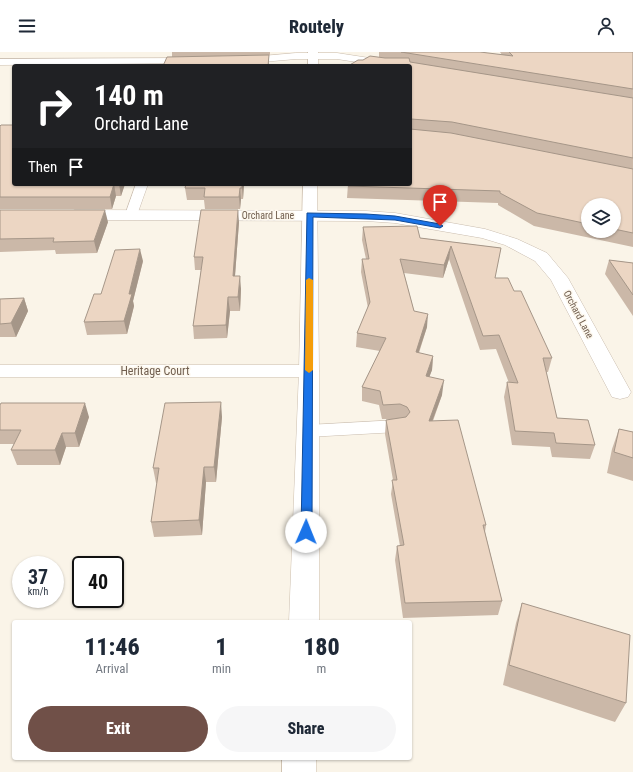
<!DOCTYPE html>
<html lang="en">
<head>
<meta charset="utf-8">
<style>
  body { margin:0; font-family:"Roboto Condensed",sans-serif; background:#f6f6f7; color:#1f2937; height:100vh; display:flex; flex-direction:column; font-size:15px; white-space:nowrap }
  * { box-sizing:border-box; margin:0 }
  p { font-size:13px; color:#747a83 }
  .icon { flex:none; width:22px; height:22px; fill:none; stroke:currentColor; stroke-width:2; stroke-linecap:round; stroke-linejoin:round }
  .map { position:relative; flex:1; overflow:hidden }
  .panel { position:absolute; left:12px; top:568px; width:400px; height:140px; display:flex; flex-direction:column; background:#fff; border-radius:4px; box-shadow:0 1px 3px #0004 }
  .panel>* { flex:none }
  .top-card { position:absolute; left:12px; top:12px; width:400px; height:122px; border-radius:4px; box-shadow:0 1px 3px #0004; background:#202124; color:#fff; overflow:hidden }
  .tools { position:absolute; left:581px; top:146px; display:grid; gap:8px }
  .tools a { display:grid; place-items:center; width:40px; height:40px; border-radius:50%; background:#fff; box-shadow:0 1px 3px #0004; font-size:20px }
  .speed { position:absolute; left:12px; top:504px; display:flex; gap:8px; font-size:20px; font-weight:700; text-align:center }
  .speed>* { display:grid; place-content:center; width:52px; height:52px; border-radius:50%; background:#fff; box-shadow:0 1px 3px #0004; line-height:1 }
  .speed small { font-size:10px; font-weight:400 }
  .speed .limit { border:2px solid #111; border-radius:6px; background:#fff; color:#111 }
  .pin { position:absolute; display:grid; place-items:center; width:34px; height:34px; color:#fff; margin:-41px -17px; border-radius:50% 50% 50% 0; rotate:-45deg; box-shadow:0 0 4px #0007 }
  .pin .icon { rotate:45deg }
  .me { position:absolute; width:44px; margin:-22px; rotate:1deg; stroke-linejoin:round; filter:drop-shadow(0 0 3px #0008) }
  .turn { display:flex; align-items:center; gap:14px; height:84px; padding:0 16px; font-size:18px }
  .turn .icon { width:52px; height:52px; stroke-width:2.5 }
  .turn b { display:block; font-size:28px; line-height:34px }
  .then { display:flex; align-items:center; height:38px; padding:0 16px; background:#0003; gap:8px; font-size:15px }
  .eta { display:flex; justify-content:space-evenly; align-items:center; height:68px; text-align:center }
  .eta b { font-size:24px; font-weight:800; line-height:28px }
  .button { display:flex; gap:8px; margin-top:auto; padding:8px 16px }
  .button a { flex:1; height:46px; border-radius:24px; background:#705048; color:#fff; font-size:16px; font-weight:800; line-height:46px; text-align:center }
  .button a+a { background:#f6f6f7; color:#1f2937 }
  header { display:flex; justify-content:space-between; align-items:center; height:52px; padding:0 16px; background:#fff; font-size:18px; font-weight:800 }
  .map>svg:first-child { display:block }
</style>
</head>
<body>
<header><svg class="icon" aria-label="menu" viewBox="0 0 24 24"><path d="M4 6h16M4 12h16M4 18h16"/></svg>Routely<svg class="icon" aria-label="person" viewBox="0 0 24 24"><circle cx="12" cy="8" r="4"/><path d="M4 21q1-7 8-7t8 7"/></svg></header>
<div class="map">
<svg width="633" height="720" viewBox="0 0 633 720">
  <rect width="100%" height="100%" fill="#faf4e8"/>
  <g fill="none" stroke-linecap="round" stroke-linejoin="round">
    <g stroke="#cabdaf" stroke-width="1">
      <path id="lane" d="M136,132H148L137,163L135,166H127L125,163Z
        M398,368L404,370L407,374L404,378L398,380L308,385L302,383L299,379L302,375L308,373Z"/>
    </g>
    <g stroke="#cabdaf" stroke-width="1">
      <path id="street" d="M296,1H337L402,11L407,14H382L337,7H296L239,12L234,9L239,6Z
        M195,6L200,9L199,11L0,13V7Z
        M75,158L366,159L395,161L485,177L517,187L547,201L568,226L631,340L628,345L620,347L612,345L551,228L535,209L505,193L482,186L395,171L366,169L75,168L70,166L67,163L70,160Z
        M0,313H309L316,315L319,319L316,323L309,325H0Z"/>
    </g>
    <g stroke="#ccbead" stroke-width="1">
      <path id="secondary" d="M308,0H318V14H308Z
        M303,132H317L319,319V570H289L299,319Z
        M282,706H316V720H282Z"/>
    </g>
    <use href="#lane" fill="#fff" fill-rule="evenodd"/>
    <use href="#street" fill="#fff" fill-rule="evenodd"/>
    <use href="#secondary" fill="#fff" fill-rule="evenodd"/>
  </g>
  <path fill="#cbb8a8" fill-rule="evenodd" d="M172,0H270V3H246L269,12V14H163L172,5Z
    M379,0H480L502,3L500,0H633V195L534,174L498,153V151L347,146L348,132L363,8L379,5ZM588,153H614V179H588Z
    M0,74L125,132L121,144H116L112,157H0Z
    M244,132L243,147H241L240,157H205L204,148H187L185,136Z
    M0,158L108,170L97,201L56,202L55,198L0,200Z
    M239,170L235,224L241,237L240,259H230L227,286L194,287L193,274L201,218H195L194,205Z
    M363,175L420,186L501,196L495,226L514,239L552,306L548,320H546L557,366L595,393L590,407L552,405L550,395L512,393L504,345L507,330L509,331L496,297L480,298L449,207L443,226L404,221L414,259L427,275L419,301L433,304L432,318L429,325L442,343L433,369L486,473L485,480L502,549L498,563L403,566L395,508L397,494H400L391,442L393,428L385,382L386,368L393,367H382L379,353L362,349V335L380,299L356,295L357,281L368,256L361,220L362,207H366L362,188Z
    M609,208L633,211V264L605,222Z
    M143,209L133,249L134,254L127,282L87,283L84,270L101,242Z
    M24,246L28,259L16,285H0V247Z
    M0,353L89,365L79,395H66L60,413H17L11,398L14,392H0Z
    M222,365L216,430H206L202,483L154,485L151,470L157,431H156L153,416Z
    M619,377L633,380V429L607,421L612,397Z
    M522,551L626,651L615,670L503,633L516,571Z"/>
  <path fill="#a59688" d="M269,3V14H268Z
    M410,67H411L410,78Z
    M114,132L116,144L112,157L110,145Z
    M119,132H125L121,144Z
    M242,132H244L243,147L242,136Z
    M240,136L241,147L240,157L239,145Z
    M105,158L108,170L97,201L94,189Z
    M238,158L239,170L234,237L233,224Z
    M451,194L449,207L443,226L444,213Z
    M140,197L143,209L133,249L134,254L127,282L124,269L129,242Z
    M240,224L241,237L240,259L238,245Z
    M228,245L230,259L227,286L226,273Z
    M24,246L28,259L16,285L11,271Z
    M428,262L427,275L414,314L416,300Z
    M433,304L432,318L424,339L426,324Z
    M444,328L442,343L427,383L429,369Z
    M221,350L222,365L216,430L214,415Z
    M85,351L89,365L79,395L75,381Z
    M62,381L66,395L60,413L55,398Z
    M204,415L206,430L202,483L199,468Z"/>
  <path fill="#ecd6c3" stroke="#a59688" d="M401,0H480L513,4L509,0H633V37Z
    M269,3L268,14H163L167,5Z
    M370,4L385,6H409L410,10L633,46V106L452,70L411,67H410V14H348L358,8H363Z
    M1,73H14V132H119H114L110,145H0V74Z
    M410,77L451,81L633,117V181L614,177V153H588V172L537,161L500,141V139L348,134V132H410Z
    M186,132H242V136H240L239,145H204L205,136H185Z
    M0,158H105L94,189L53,190L54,186L0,187Z
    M201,158H238L233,224H240L238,245H228L226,273L193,274L203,205H194Z
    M417,174L420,186L501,196L495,226H508L514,239H521L552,306H543L557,366L588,368L595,393L556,391L554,381L515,379L507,330L518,331L499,283L483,284L451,194L444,213L400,207L414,259L428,262L416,300L433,304L426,324L444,328L429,369L458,368L486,473H483L502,549L405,551L397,494L404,493L392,428H397L386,368L406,365L410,360L407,355L400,352L383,353L380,339L362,335L386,286L357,281L370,250L362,207H369L363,175Z
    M140,197L129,242H132L124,269L84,270L94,242H101L115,198Z
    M609,208L633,211V243Z
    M24,246L11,271L0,272V247Z
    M221,350L214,415H204L199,468L151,470L159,416H153L165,351Z
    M1,351H85L75,381H62L55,398H11L21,378H0V353Z
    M619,377L633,380V406L614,400Z
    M522,551L630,583L626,651L509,613Z"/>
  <path fill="#1a73e8" stroke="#114b97" d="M307,161L366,162L395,164L440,172L443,174L440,176L395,168L313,165L312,480L310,483L306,485L303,483L301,480Z"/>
  <path fill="#f59e0b" d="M309,226L313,228V318L309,321L305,318L306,228Z"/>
  <g text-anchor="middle" stroke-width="3" stroke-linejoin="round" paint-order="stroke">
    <g font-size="10" fill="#705e4f" stroke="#fdf8ee">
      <text x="268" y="167">Orchard Lane</text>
      <text transform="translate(579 262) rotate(62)" y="4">Orchard Lane</text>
    </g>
    <g font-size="12" fill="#705e4f" stroke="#fdf8ee">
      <text x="155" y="323">Heritage Court</text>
    </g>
  </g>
</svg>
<div class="tools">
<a><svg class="icon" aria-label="layers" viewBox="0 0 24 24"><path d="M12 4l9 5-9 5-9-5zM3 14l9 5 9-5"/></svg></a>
</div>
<div class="speed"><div>37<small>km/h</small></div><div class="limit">40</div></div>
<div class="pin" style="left:440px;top:174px;background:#d93025"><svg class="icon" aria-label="arrive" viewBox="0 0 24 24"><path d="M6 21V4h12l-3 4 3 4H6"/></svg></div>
<svg class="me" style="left:306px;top:480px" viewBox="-20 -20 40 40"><circle r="19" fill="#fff"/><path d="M0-13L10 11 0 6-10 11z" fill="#1a73e8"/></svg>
<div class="top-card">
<div class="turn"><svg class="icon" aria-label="right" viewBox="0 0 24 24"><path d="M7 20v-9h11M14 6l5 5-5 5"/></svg><div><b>140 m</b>Orchard Lane</div></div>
<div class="then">Then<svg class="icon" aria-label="arrive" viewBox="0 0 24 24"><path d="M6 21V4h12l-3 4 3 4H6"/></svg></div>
</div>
<section class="panel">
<div class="eta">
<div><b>11:46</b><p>Arrival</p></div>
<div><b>1</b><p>min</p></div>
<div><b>180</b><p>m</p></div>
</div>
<div class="button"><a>Exit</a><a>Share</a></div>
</section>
</div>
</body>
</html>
